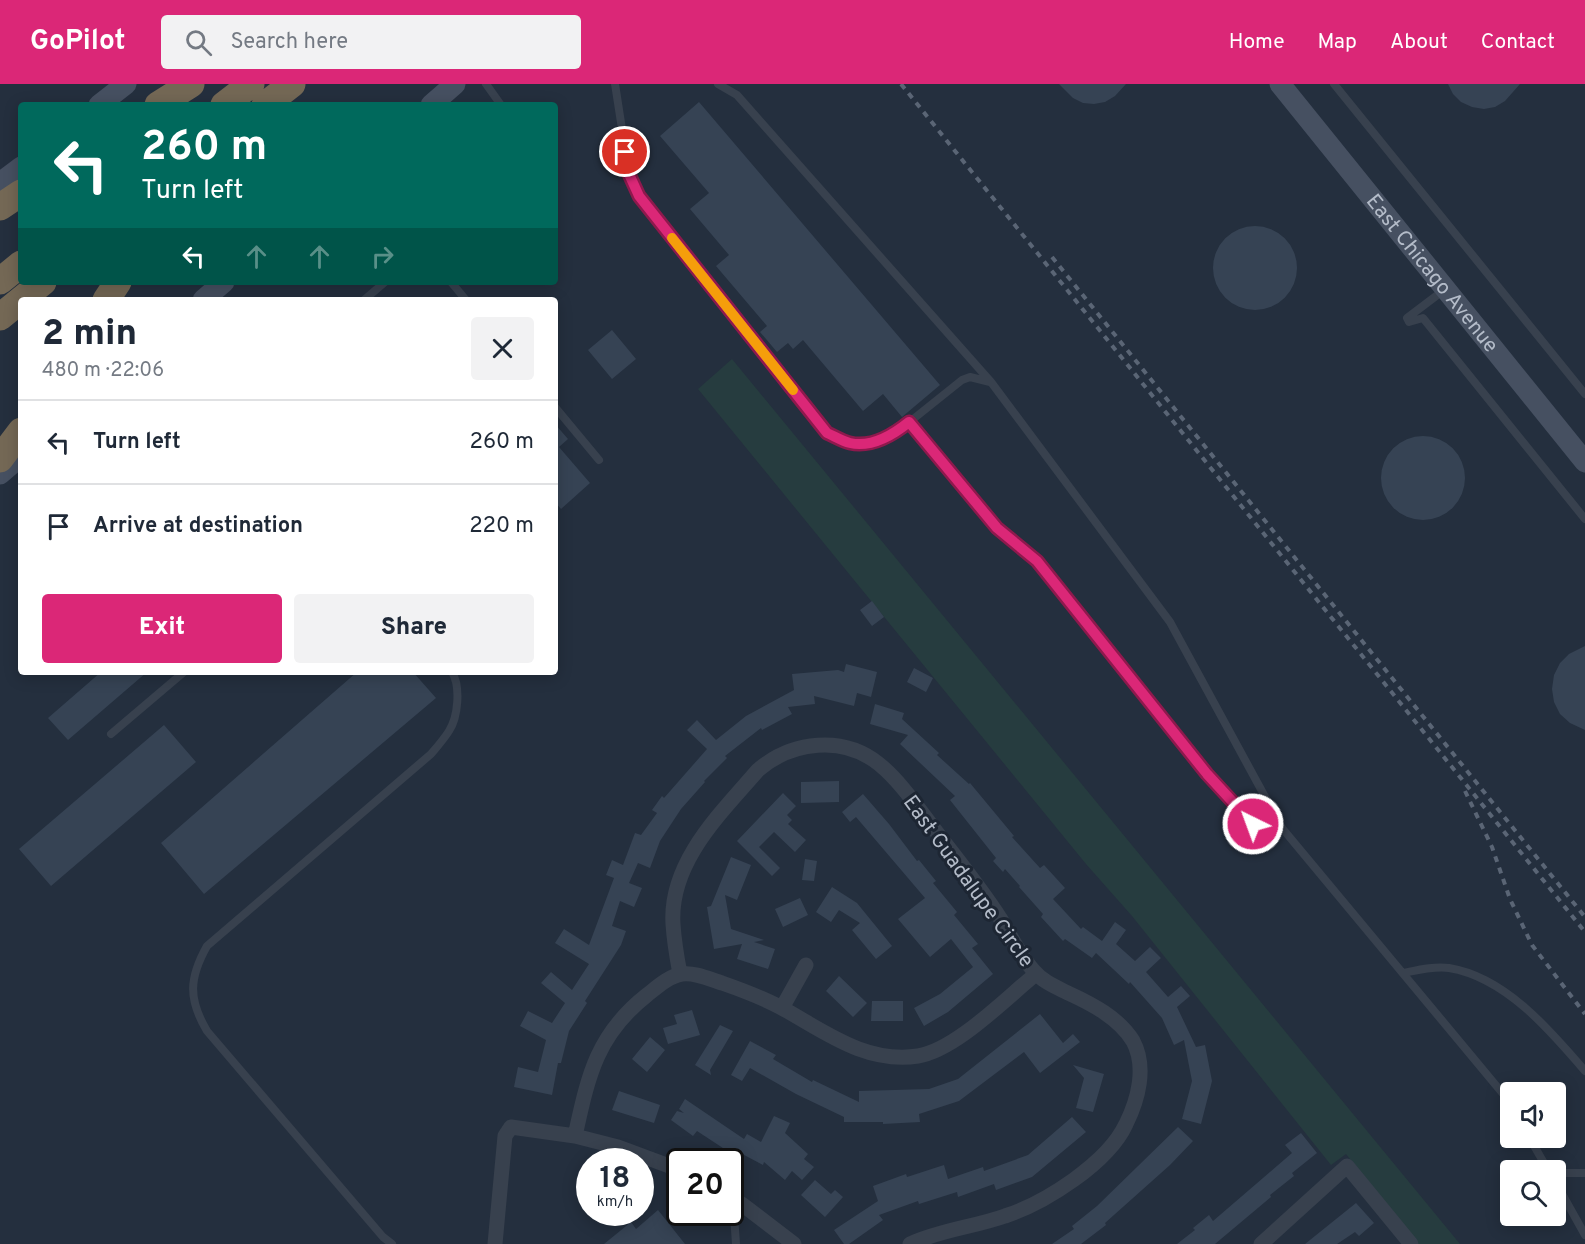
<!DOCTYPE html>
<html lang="en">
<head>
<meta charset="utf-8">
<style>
  body { margin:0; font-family:Overpass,sans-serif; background:#f2f2f3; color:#1f2937; height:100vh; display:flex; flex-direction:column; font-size:22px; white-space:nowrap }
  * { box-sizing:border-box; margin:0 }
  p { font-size:20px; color:#747a83 }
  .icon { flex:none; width:33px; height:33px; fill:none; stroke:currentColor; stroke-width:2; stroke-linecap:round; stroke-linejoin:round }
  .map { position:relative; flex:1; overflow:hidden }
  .drawer { position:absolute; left:18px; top:213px; width:540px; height:378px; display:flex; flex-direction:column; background:#fff; border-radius:6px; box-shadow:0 3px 15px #0003 }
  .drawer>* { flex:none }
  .banner { position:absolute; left:18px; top:18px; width:540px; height:183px; border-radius:6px; box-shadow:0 3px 15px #0003; background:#00695c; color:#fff; overflow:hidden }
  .tools { position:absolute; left:1500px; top:998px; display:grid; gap:12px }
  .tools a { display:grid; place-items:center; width:66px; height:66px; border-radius:6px; background:#fff; box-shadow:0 3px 15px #0003; font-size:30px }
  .speed { position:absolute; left:576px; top:1064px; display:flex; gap:12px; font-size:30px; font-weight:700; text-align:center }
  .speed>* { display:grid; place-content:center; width:78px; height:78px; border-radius:50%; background:#fff; box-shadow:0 3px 15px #0003; line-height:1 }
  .speed small { font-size:15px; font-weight:400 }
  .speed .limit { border:3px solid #111; border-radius:9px; background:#fff; color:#111 }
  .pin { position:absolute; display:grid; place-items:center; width:51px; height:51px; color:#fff; margin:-26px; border:3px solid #fff; border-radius:50%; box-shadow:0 2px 6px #0007 }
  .me { position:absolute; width:66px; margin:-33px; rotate:318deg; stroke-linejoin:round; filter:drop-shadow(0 0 4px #0008) }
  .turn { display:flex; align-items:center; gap:21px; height:126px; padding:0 24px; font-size:27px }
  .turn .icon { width:78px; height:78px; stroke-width:2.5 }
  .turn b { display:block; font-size:42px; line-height:51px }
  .lanes { display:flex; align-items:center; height:57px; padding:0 24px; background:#0003; justify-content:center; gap:30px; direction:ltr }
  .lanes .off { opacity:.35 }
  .round { display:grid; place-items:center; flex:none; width:63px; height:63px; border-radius:6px; background:#f2f2f3 }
  .overview { display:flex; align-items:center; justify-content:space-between; height:102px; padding:0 24px }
  h1 { font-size:36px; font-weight:800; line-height:45px }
  .action { display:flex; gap:12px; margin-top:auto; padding:12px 24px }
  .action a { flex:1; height:69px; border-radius:6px; background:#db2777; color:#fff; font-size:24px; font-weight:800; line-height:69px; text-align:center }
  .action a+a { background:#f2f2f3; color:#1f2937 }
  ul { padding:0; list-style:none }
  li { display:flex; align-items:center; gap:18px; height:84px; padding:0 24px; border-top:2px solid #e0e1e3 }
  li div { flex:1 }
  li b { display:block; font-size:22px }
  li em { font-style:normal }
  header { display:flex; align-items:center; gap:36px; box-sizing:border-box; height:84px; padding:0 30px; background:#db2777; color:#fff }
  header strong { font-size:28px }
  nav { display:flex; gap:33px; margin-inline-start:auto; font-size:21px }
  .search { width:420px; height:54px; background:#f2f2f3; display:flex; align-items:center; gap:15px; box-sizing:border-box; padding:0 21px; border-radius:6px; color:#747a83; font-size:22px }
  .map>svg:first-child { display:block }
</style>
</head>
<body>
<header>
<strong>GoPilot</strong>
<div class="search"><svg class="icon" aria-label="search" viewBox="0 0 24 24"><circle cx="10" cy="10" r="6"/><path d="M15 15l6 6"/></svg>Search here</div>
<nav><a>Home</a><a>Map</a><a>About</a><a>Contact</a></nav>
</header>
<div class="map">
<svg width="1585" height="1160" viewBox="0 0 1585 1160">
  <rect width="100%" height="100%" fill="#242f3e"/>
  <path fill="#263c3f" d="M732,275L1460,1160H1418L1346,1070L1331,1081L1132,832L1086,780L698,305Z"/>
  <path fill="#364354" d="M1059,0H1126L1115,12L1105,18L1094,20L1083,19L1073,14Z
    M1448,0H1520L1505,17L1495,23L1484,25L1472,23L1461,18L1453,10Z
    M699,18L940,301L902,333L883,310L863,327L803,256L793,265L788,259L777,268L760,248L767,242L716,182L729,171L690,125L709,109L660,52Z
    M1213 184a42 42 0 1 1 84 0a42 42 0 1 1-84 0Z
    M612,246L636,275L612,295L588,266Z
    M555,340L568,355L559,363L590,399L561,425L555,418Z
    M1381 394a42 42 0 1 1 84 0a42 42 0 1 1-84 0Z
    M872,517L884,533L872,542L860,526Z
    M1585,562V646L1570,639L1560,630L1554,618L1552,605L1554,591L1560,579L1569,570Z
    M846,580L877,588L871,613L857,609L854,622L814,612L815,620L788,623L792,630L762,646L761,644L725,672L727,674L704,697L705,698L681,725L660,757L650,784L638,779L629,799L642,804L634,823L620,817L612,842L626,847L621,861L585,917L587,919L569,947L561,979H558L552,1011L514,1003L518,983L538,988L546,956L520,942L528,927L552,939L565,919L541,899L551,888L572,906L589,880L555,859L564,845L589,861L614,794L606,791L612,776L623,781L635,749L641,751L657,729L652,726L662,712L664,714L707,665L687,646L697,636L716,656L746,632L794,606L792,590L838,586L844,588Z
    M914,584L933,594L926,608L907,598Z
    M101,588H147L68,656L48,634Z
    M357,588H413L436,614L204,810L161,759Z
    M875,620L904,629L902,635L939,669L937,671L969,700L970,699L1014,752L1012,753L1040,784L1044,781L1065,804L1053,815L1081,845L1083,843L1102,857L1115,838L1126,846L1116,860L1135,877L1150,863L1161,874L1146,888L1168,913L1181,902L1190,912L1177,923L1196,963L1205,961L1212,997L1201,1040L1182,1035L1192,997L1184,956L1174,961L1162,934L1130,898L1129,900L1096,869L1092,874L1065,855L1063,857L1041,833L1043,830L1019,803L1020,802L1005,785L1003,788L993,777L996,774L950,716L955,712L900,660L908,651L870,640Z
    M164,641L196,678L51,802L19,765Z
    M839,697V718L801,719V698Z
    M783,709L796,722L787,731L792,736L788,740L806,756L795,768L774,748L759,763L780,784L772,792L737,757Z
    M863,710L889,740L917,777L919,776L936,797L933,799L957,828L954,831L978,860L972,864L993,890L948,928L924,942L914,924L940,910L973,883L951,855L930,873L898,835L925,814L856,733L850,738L842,728Z
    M731,773L751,781L737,816L725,811L731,845L764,856L754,858L775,865L768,885L737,875L742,860L714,865L707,823L711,822Z
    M805,775L817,777L814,797L802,796Z
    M832,803L857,819L892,862L876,875L852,846L860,839L839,826L831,838L816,828Z
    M800,814L808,831L783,843L775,825Z
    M839,892L867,919L853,933L826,907Z
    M872,917H903V937H871Z
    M692,926L700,951L668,960L663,944L677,940L674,931Z
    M1040,930L1063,959L1073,950L1080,958L1040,989L1024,968L959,1017L919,1030L920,1038L883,1040V1038H844V1033L796,1010L750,984L742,997L731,991L750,957L776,971L773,975L812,998L813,996L859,1018V1007L929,1005L958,995Z
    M720,941L733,947L710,986L711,991L695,981Z
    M650,953L665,966L647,988L632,975Z
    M1073,981L1104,990L1093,1028L1076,1024L1084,994Z
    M619,1007L660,1021L654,1039L612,1026Z
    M685,1015L744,1055L747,1050L761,1058L774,1032L790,1039L785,1049L808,1070L804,1075L814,1083L802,1096L792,1087L785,1096L764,1078L763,1081L731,1064L729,1068L697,1047L693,1052L671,1036L677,1027L684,1029L679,1025Z
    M1072,1033L1086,1048L1032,1093L996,1106L994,1100L958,1113L957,1108L919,1120L918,1117L879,1131L883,1136L849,1160H844L834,1146L878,1117L873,1102L906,1090L907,1093L944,1081L948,1095L983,1083L984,1087L1028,1071Z
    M1178,1043L1193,1057L1170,1081L1105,1139L1106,1141L1081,1160H1052L1074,1145L1072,1142L1097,1122Z
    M1301,1049L1317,1069L1292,1089L1294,1092L1270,1111L1271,1113L1215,1160H1177L1195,1146L1193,1144L1209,1131L1213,1137L1292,1069L1285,1061Z
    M815,1096L831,1110L835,1106L843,1113L825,1133L801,1111Z
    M1356,1119L1374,1139L1359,1152L1355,1148L1337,1160H1305Z
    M658,1126L685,1160H604L631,1138L636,1145Z"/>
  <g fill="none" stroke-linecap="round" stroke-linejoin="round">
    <path stroke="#38414e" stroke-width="8" d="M486,0L501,21
      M615,0L629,90L639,112L827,349L851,359H872L892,352L962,296L970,293L990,298
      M718,0L737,11L991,298L1170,538L1282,744L1504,1011L1510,1021
      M1334,0L1585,310
      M451,198L466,216
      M1444,206L1407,234L1409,238L1423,234L1585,435
      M364,216L385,198
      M555,323L599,376
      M909,338L997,444L1037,477L1207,689L1253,740L1282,744
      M111,650L184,588
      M1403,889C1418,886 1434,882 1449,884C1505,893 1550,946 1585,987
      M1529,1053L1548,1086
      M1556,1089H1585
      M1556,1099L1585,1151
      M733,1116L736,1160
      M392,1160L383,1153L207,947C188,915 189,894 207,862L431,670C437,663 444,655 449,647C458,633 461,603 452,588"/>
    <path stroke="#38414e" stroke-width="15" d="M680,890C677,874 674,857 673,840C669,778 721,729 758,686C792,657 843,651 879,680C901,698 918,724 935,746C957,775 980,803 1000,834C1011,852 1020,872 1034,887C1043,898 1056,903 1068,909C1092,920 1119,934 1133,957C1147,983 1138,1016 1126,1040C1108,1079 1045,1119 1005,1132C974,1143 940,1146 910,1160
      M782,924L806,881
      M575,1052C588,993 596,951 647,911C657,903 669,892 682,890C695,888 709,895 722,899C742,906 761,913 780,923C824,947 865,980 918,972C956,966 1006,914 1036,890
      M730,1113L743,1121L794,1160
      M495,1160L505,1052L511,1043L575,1052L618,1063L680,1086
      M1261,1160L1347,1082L1411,1160"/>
    <g stroke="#465061" stroke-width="21">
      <path id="s1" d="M1280,0L1585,378"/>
      <path d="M99,21L126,0"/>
      <path d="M431,21L455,0"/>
      <path d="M0,99L21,83"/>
      <path d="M203,216L224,198"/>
      <path d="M0,390L21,372"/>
    </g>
    <path stroke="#746855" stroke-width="27" d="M158,21L191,0
      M224,21L251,0
      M265,21L292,0
      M0,123L21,109
      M0,197L21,180
      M106,216L118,198
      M0,233L43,198
      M0,375L21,347"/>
    <path stroke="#5a6575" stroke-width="4" stroke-dasharray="6 6" stroke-linecap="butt" d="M901,0L1585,848
      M1052,173L1585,833
      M1465,707L1492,763L1510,815L1532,861L1585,930"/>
  </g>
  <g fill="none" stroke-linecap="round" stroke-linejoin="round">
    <g stroke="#8e194d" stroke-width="15">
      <path id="route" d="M625,68L629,90L639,112L827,349C834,352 842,357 850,359C872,364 893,351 909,338L997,444L1037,477L1207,690L1253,740"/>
    </g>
    <use href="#route" stroke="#db2777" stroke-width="10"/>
    <path stroke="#f59e0b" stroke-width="10" d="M672,154L793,306"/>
  </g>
  <g text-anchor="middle" stroke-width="6" stroke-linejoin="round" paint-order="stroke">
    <g font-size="21" fill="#b4bcc9" stroke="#1d2633">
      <text dy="7" stroke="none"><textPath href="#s1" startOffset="243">East Chicago Avenue</textPath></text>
      <text transform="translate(969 797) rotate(54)" y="7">East Guadalupe Circle</text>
    </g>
  </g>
</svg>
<div class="tools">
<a><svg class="icon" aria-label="sound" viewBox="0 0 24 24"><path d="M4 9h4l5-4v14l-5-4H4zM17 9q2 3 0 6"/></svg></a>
<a><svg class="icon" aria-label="search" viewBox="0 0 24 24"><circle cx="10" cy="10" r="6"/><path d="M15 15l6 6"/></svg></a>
</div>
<div class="speed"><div>18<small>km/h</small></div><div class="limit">20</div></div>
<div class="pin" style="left:625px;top:68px;background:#d93025"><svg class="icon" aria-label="arrive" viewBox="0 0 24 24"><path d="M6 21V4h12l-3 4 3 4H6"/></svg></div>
<svg class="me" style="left:1253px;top:740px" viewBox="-20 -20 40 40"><circle r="17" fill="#db2777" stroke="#fff" stroke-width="3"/><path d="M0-11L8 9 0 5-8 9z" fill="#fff"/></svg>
<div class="banner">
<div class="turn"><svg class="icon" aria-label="left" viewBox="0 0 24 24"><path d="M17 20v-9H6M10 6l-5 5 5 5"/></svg><div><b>260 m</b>Turn left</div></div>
<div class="lanes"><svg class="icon" aria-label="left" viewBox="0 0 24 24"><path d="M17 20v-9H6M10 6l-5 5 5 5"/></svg><svg class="icon off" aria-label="ahead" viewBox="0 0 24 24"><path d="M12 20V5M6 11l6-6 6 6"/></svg><svg class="icon off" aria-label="ahead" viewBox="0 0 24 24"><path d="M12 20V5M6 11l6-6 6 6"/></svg><svg class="icon off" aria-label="right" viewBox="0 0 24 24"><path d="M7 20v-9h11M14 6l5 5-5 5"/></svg></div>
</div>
<section class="drawer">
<div class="overview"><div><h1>2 min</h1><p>480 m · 22:06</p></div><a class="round"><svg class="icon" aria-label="close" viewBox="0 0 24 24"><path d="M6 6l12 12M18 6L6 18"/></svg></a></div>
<ul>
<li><svg class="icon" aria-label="left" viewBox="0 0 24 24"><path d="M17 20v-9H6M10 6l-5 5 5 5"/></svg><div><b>Turn left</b></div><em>260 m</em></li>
<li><svg class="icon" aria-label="arrive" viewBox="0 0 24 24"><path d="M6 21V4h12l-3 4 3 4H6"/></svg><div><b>Arrive at destination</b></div><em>220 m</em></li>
</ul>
<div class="action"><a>Exit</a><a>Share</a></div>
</section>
</div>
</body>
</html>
